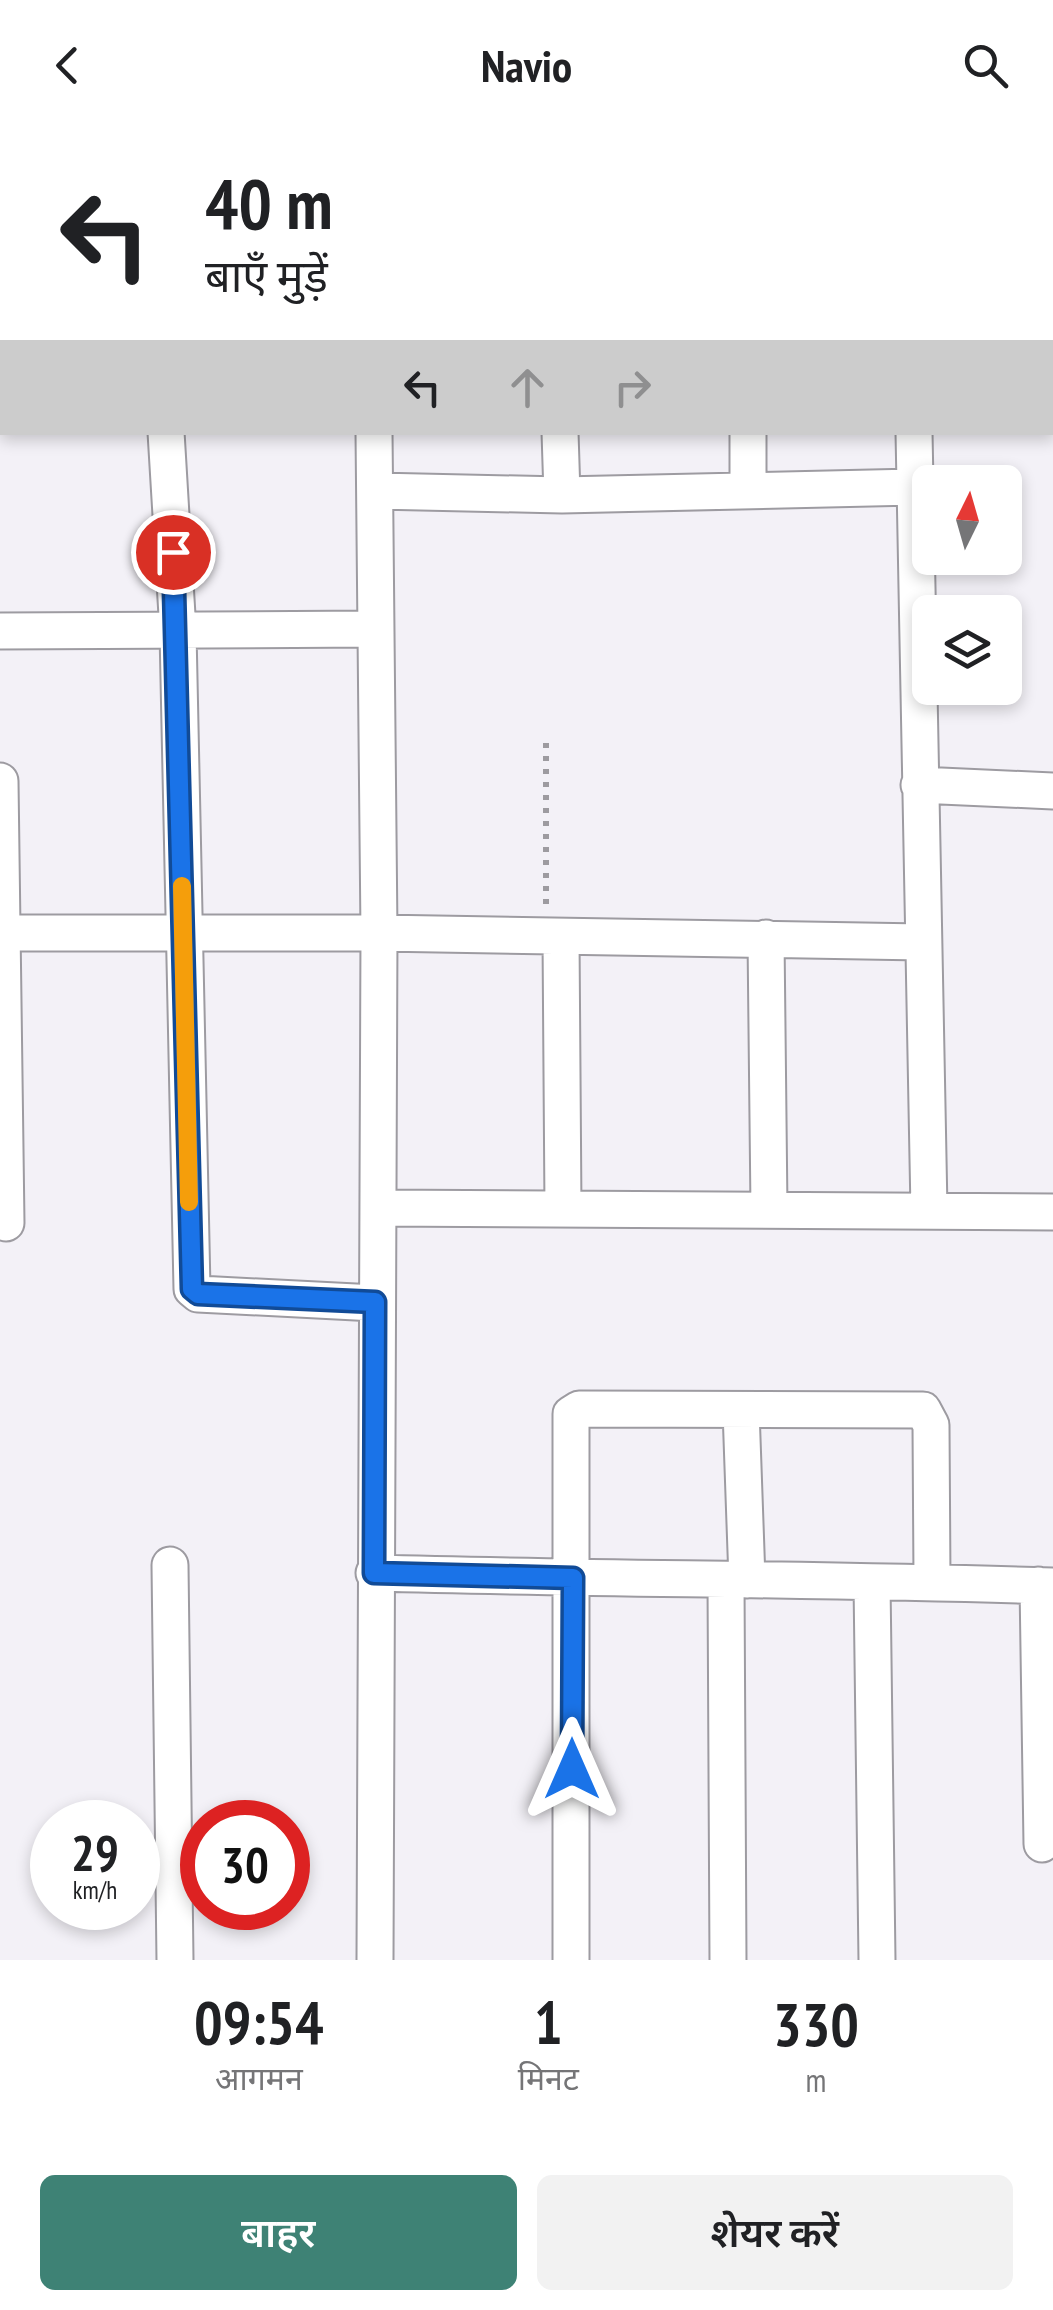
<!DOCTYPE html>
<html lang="hi">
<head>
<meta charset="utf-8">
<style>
  body { margin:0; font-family:"PT Sans Narrow","Noto Sans Devanagari",sans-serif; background:#f2f2f2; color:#202124; height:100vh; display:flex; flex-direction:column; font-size:38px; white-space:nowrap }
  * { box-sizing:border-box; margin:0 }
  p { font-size:32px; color:#757577 }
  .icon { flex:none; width:55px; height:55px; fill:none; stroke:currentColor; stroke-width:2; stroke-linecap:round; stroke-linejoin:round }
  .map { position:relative; height:1830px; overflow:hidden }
  .drawer { display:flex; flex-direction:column; background:#fff; flex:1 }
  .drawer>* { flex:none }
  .hud { position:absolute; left:0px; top:0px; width:1055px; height:305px; box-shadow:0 5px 15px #0003; background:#fff; color:#202124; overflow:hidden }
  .needle { width:65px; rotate:5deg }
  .controls { position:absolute; left:912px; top:335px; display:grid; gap:20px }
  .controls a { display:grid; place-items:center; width:110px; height:110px; border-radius:15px; background:#fff; box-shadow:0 5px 15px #0003; font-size:50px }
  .speed { position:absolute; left:30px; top:1670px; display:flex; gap:20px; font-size:50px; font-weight:700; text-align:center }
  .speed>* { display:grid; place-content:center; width:130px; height:130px; border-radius:50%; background:#fff; box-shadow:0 5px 15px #0003; line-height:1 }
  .speed small { font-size:25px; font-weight:400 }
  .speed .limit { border:15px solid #d22; background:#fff; color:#111 }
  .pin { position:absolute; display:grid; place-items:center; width:85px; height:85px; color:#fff; margin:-42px; border:5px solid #fff; border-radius:50%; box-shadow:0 2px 10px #0007 }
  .me { position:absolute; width:110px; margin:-55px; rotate:0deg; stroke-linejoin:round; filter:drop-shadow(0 0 8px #0008) }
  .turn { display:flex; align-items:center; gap:35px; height:210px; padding:0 40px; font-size:45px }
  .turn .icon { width:130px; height:130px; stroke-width:2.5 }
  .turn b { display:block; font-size:70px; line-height:85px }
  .lanes { display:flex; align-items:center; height:95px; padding:0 40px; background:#0003; justify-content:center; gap:50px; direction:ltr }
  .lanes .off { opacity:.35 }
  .eta { display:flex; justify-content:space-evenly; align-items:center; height:170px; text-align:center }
  .eta b { font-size:60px; font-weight:600; line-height:70px }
  .cta { display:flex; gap:20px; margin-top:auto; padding:20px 40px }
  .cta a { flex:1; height:115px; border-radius:15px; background:#3e8275; color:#fff; font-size:40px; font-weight:600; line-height:115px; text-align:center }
  .cta a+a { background:#f2f2f2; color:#202124 }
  header { display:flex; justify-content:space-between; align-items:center; height:130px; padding:0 40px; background:#fff; font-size:45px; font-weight:600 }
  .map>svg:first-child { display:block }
</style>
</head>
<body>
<header><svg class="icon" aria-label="back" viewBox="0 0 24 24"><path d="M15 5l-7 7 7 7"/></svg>Navio<svg class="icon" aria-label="search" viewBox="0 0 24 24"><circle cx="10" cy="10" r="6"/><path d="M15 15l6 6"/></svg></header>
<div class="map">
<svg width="1053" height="1830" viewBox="0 0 1053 1830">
  <rect width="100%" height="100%" fill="#f3f1f7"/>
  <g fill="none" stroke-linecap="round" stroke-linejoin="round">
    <g stroke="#9d9ba1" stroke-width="39">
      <path id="street" d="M147,0V2
        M362,0V2
        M553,0V2
        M747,0V2
        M910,0V2
        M166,302L178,502L192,1159L198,1164L375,1173
        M374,302L379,803L375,1830
        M560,302L562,365
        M748,302V361
        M914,302L929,1080
        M376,361L562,365L915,357
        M0,501L373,499
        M0,651L6,1093
        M919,655L1053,661
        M0,803H379L922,812
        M561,807L563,1079
        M766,808L769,1079
        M378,1078L1053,1082
        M741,1280L747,1450
        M170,1435L175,1830
        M374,1443C600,1449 827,1449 1053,1456
        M726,1452L728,1830
        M872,1453L877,1830
        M1038,1455L1042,1714
        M571,1830V1284L579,1279L923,1280L931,1295L932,1449"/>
    </g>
    <path stroke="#9d9ba0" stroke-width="6" stroke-dasharray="5 8" stroke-linecap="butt" d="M546,613V776"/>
    <use href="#street" stroke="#fff" stroke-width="35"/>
  </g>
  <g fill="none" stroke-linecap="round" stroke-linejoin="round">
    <g stroke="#114b97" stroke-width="25">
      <path id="route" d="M173,422L192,1159L198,1164L375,1172L374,1443L573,1448L572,1639"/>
    </g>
    <use href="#route" stroke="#1a73e8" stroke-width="18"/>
    <path stroke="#f59e0b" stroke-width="18" d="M182,756L189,1072"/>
  </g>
</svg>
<div class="controls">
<a><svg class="needle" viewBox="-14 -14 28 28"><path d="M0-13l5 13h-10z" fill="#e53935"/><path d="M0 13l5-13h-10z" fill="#757577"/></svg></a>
<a><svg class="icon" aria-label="layers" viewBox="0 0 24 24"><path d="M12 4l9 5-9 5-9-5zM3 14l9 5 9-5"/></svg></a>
</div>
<div class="speed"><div>29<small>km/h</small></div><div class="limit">30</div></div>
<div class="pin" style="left:173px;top:422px;background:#d93025"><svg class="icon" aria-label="arrive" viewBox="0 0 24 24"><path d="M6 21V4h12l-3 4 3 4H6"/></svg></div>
<svg class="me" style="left:572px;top:1639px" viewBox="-20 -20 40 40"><path d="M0-17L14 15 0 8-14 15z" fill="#1a73e8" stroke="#fff" stroke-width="4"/></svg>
<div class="hud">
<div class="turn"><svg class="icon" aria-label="left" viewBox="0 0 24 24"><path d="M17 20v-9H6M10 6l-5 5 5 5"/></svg><div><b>40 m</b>बाएँ मुड़ें</div></div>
<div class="lanes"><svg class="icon" aria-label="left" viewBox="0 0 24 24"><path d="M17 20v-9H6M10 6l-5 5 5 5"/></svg><svg class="icon off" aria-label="ahead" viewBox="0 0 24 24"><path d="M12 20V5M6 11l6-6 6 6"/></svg><svg class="icon off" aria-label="right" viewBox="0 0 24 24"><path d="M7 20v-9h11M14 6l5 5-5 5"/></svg></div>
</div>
</div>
<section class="drawer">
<div class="eta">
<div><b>09:54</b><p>आगमन</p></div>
<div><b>1</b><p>मिनट</p></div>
<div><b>330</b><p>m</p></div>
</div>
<div class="cta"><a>बाहर</a><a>शेयर करें</a></div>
</section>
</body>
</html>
